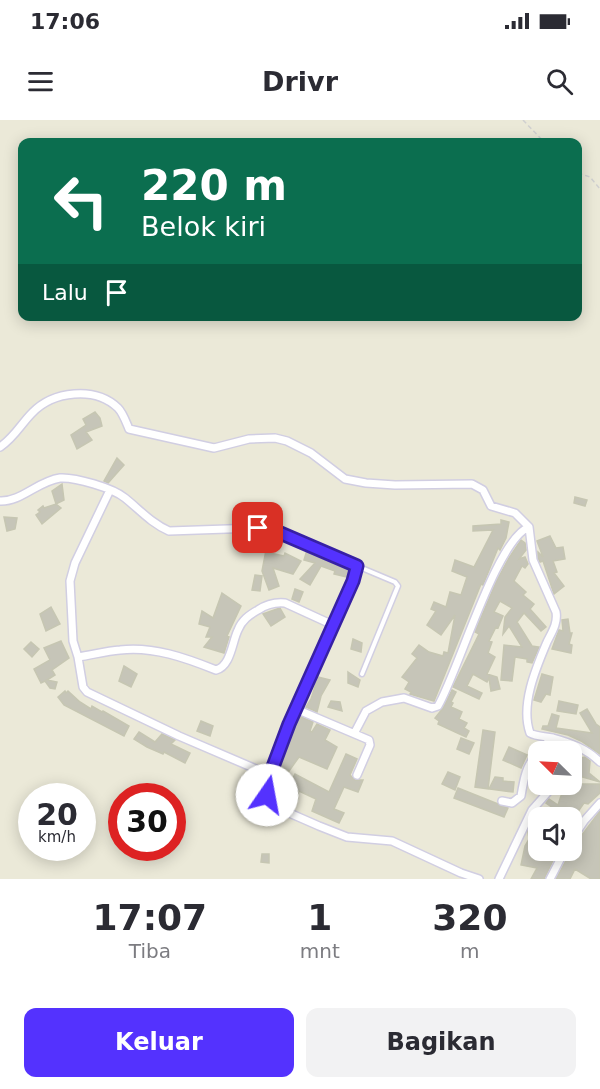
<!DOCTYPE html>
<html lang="id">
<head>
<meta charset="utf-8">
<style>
  body { margin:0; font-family:"DejaVu Sans",sans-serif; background:#f2f2f3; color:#2b2b33; height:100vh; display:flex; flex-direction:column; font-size:22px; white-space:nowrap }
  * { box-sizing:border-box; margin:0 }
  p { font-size:20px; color:#7c7c81 }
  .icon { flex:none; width:33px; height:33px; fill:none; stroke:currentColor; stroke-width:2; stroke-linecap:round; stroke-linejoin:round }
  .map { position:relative; height:759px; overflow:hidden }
  .drawer { display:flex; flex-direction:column; background:#fff; flex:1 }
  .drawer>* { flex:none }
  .guide { position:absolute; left:18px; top:18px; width:564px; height:183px; border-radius:12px; box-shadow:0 3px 15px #0003; background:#0b6e4f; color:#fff; overflow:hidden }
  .needle { width:39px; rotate:294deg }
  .tools { position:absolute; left:528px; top:621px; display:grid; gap:12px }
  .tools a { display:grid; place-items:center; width:54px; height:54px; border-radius:12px; background:#fff; box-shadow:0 3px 15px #0003; font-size:30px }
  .speed { position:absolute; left:18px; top:663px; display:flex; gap:12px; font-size:30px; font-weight:700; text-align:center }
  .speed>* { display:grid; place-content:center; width:78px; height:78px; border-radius:50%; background:#fff; box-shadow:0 3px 15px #0003; line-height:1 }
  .speed small { font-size:15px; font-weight:400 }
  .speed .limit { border:9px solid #d22; background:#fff; color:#111 }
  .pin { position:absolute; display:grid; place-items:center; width:51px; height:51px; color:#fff; margin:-26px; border-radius:12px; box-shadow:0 3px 9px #0006 }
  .me { position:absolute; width:66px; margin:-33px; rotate:12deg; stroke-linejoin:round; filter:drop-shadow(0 0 4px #0008) }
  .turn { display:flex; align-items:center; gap:21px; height:126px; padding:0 24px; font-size:27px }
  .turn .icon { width:78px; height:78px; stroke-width:2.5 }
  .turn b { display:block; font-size:42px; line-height:51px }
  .then { display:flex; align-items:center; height:57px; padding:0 24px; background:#0003; gap:12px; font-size:22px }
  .eta { display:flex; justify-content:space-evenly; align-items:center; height:102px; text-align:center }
  .eta b { font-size:36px; font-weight:600; line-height:42px }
  .action { display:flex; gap:12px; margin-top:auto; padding:12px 24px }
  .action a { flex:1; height:69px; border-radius:12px; background:#5432fe; color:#fff; font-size:24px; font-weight:600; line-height:69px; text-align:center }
  .action a+a { background:#f2f2f3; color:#2b2b33 }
  .status { display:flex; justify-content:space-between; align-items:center; height:42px; padding:0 30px; background:#fff; direction:ltr }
  .status svg { height:16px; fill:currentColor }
  header { display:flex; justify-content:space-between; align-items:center; height:78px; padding:0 24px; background:#fff; font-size:27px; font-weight:600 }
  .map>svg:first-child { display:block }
</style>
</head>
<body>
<div class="status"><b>17:06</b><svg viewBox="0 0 49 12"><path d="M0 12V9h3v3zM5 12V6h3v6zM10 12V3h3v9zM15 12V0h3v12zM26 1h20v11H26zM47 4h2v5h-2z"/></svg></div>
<header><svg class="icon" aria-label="menu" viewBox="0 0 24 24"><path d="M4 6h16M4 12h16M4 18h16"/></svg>Drivr<svg class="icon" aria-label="search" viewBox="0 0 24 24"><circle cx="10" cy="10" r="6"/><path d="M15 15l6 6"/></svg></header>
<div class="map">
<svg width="600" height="759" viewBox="0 0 600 759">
  <rect width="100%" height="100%" fill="#ebe9d8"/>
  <path fill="#c6c5b8" stroke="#c6c6b2" stroke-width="1.5" d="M95,292L100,298L102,306L86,312L92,320L77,329L71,315L86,305L83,299Z
    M117,338L124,345L108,363L104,361Z
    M62,364L64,380L56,384L52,371Z
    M575,377L587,380L585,386L574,383Z
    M56,384L61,388L42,404L36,395L40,392L38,390L43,386L44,388Z
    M4,397L17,398L15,409L7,411Z
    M501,400L509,402L506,418L500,430L498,428L483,465L481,464L434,581L410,574L411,572L405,569L409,562L402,557L417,538L412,534L419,525L429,532L443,536L444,532L448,533L455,495L441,515L427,505L436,491L431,489L434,482L446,487L450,472L461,475L467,457L452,451L455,440L474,447L493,410L473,411V406L501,404Z
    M550,416L556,428L563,427L565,439L553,441L557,452L554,453L564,466L554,474L543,441L540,442L538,438V432L543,437L537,421Z
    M265,420L270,433L284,436L285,433L301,441L293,454L273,448L279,466L269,470L262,451L267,425L262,427L260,422Z
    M521,420L525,423L526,430L519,439L525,437L528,444L525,448L522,446L514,461L526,472L523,475L534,484L530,489L546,507L541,511L524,493L517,502L532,526L539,527L532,543L527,542V539L515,537L512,561L501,560L504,525L522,527L509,506L503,514L505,497L512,488L500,481L494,492L503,496L498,508L496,507L489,521L492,522L488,533L495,537L487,554L497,557L500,569L491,571L489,558L487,562L473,554L467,566L482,573L479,579L453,567L479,514L475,512L496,462L509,438Z
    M307,430L350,449L347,457L334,454L335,451L321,446L310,465L300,459L315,443L304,440Z
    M255,455L262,456L260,471L252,470Z
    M295,469L303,472L299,482L292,479Z
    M222,473L241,486L227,516L229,517L224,533L204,527L212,517H206L210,507L199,504L202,491L213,498Z
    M51,487L60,504L46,511L40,494Z
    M280,488L285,497L271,506L263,494Z
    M568,499L570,513H572L569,524L572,525L571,533L552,529L559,510L563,511L562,500Z
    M353,519L362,523L361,532L351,529Z
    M61,521L69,538L52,550L55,555L47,560L57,562L55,569L50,568L45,561L41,563L34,549L50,540L44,528Z
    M31,522L39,529L32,537L24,529Z
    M124,546L137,554L131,567L119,561Z
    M348,552L360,560L358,567L348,563Z
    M542,554L553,557L550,575L546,574L541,582L534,580Z
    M318,557L330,560L321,576L317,592L306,587L311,579Z
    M452,570L456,572L451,582L453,583L451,587L462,592L459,599L467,603L464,608L469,611L466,617L438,604L439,601L435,598L443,588Z
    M65,571L66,573L68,571L80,582L91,589L92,586L102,592L103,591L129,606L124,616L64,585L58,577Z
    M331,581L340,582L342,591L328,587Z
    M559,581L578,585L576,594L557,591Z
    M587,589L596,604L600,607V634L581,621L568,615L542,609L543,606H548L552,594L559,596L556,608L592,613L580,593Z
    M299,596L313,602L310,611L312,612L317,604L330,610L325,620L337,627L327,649L299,637L289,651L280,647Z
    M201,601L213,606L210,616L197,611Z
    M483,610L495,612L488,669L475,667Z
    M139,612L155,622L162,614L175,620L171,624L190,633L185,643L164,632L163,634L147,627L134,619Z
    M461,618L474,623L469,634L457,629Z
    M509,627L527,635L521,648L503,640Z
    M346,634L357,639L350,655L355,660H363L358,672L344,667L334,689L344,693L339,703L312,691L316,679L299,671L297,676L286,672L295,654L329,672Z
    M585,637L590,641L589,653L600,662L572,654L574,643L577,645L581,638Z
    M279,647H280L279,667L272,665Z
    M448,652L460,657L455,670L442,664Z
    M495,657L503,658V661L514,662L513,672L489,669Z
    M565,664H600V673L588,684L584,683L577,693L578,694L572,710V698H551L553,688L546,683L549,679L558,685Z
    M458,668L508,688L504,697L454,678Z
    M265,684L272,688L268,697L261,694Z
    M600,691V759H591L575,749L570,759H556L569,735L572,736V725L576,723Z
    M538,707V730H558L544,759H531L537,748L521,745L525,726L529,719L528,711L530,708Z
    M262,734H269V743L261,742Z"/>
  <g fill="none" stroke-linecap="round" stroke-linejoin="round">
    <g stroke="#d1cee2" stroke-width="7">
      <path id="service" d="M357,446L395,462L398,466L362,554"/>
    </g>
    <g stroke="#d1cee2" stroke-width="10">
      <path id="minor" d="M0,327C14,318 21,304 32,293C53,271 95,266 118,288C123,293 126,302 129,309L214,328L249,319L275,318L287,321L311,333L345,359L366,363L395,365L472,364L483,370L491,386L515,393L529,407L533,440L556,492C558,503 552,512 547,522C536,548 520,585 530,613C537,617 545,616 553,618C571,623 587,629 600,642
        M110,370L75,443L70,461L73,521L78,537L83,567L87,572L179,616L270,655
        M0,381C21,382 38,361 60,358C75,357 113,368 125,378C140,390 151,403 169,411L258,408L271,409L357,446L353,461L289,604L265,668L267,675L287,692L319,706L347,717L392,721L461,753L479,759
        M78,537C92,535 106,531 120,530C153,526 186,538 216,550C231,546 232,522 238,510C242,500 249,495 258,490C267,484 275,482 285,483L333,505
        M296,589L369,620L370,625L357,655
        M355,612L366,591L382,582L404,578L432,588L438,586C459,550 496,420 529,407
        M539,632L551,618
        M502,681L512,683L521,676C524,658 526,646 538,632
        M572,719L584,701L600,683
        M499,759L532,690L555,664
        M550,759L565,730"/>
    </g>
    <path stroke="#d0d0d0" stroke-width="1.5" stroke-dasharray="4.5 3" stroke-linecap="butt" d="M523,0L544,22
      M578,53L590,57L600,69"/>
    <use href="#service" stroke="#fff" stroke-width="4"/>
    <use href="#minor" stroke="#fff" stroke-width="7"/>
  </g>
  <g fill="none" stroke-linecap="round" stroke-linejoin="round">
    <g stroke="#3720a5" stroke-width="15">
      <path id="route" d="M258,408L271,409L357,446L353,461L289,604L265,668L267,675"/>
    </g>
    <use href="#route" stroke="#5432fe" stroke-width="10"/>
  </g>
</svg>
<div class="tools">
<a><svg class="needle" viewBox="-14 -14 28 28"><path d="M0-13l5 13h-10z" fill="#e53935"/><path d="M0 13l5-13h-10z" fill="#7c7c81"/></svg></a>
<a><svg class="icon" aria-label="sound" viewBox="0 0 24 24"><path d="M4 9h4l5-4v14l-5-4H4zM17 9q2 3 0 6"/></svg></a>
</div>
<div class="speed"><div>20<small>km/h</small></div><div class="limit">30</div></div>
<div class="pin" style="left:258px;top:408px;background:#d93025"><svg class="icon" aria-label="arrive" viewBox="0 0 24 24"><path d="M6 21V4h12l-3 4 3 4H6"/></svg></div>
<svg class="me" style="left:267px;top:675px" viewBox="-20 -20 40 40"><circle r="19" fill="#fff"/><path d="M0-13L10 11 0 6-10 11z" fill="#5432fe"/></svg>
<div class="guide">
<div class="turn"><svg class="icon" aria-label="left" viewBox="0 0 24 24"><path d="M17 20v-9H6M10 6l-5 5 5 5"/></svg><div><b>220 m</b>Belok kiri</div></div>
<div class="then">Lalu<svg class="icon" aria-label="arrive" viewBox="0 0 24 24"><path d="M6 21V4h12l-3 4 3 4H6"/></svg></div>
</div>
</div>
<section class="drawer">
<div class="eta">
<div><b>17:07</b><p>Tiba</p></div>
<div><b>1</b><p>mnt</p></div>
<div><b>320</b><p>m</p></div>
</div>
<div class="action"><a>Keluar</a><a>Bagikan</a></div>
</section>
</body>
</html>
